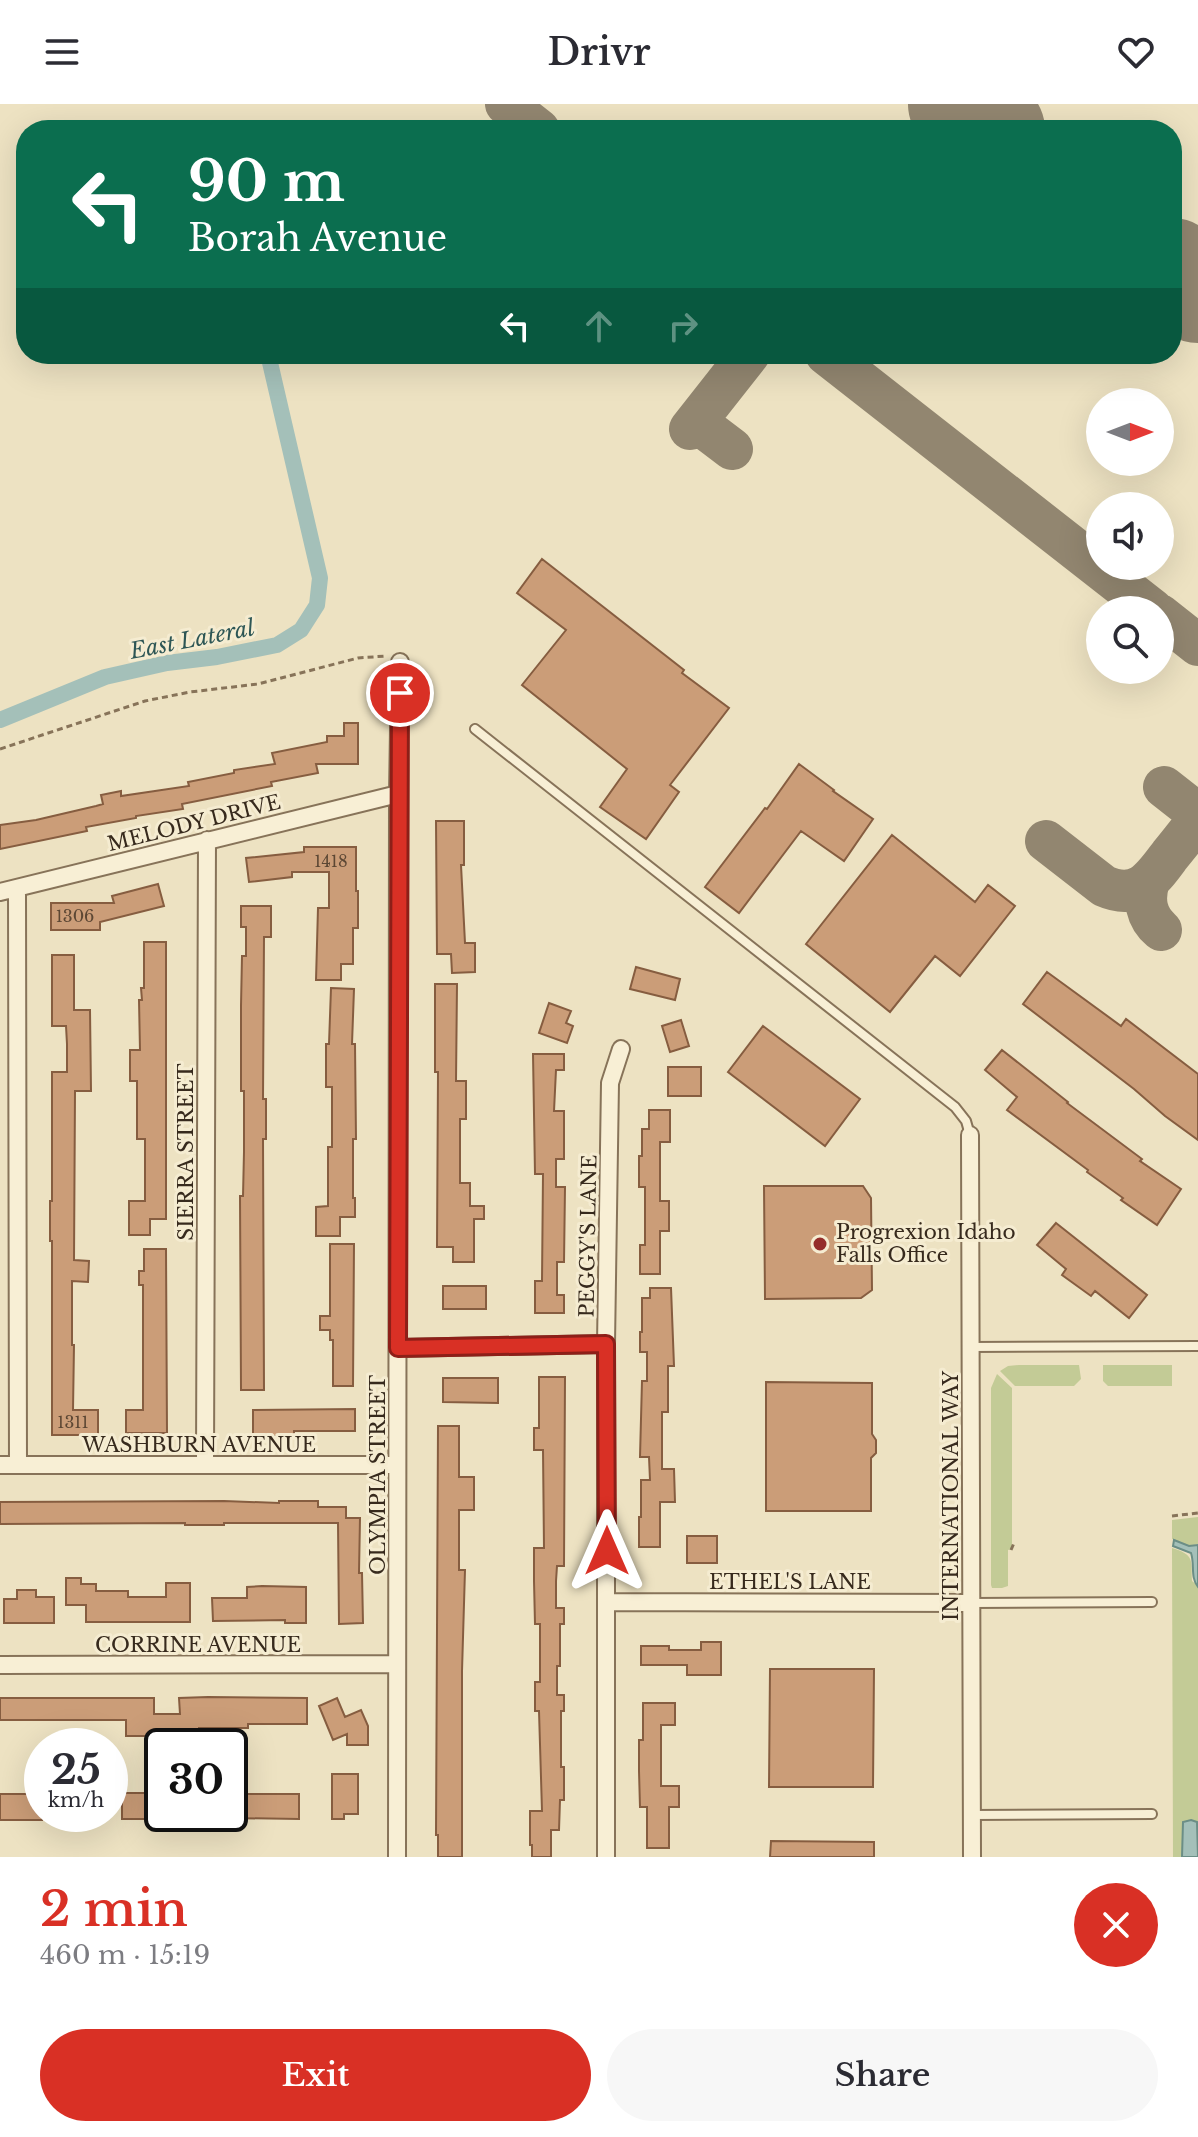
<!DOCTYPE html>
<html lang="en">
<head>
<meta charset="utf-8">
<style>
  body { margin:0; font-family:"Libre Baskerville",serif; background:#f7f7f7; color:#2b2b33; height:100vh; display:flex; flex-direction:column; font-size:30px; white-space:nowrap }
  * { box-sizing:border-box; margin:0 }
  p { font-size:26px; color:#7c7c81 }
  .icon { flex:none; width:44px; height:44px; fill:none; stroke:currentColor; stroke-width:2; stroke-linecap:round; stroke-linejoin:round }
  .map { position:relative; height:1753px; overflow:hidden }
  .side { display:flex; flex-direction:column; background:#fff; flex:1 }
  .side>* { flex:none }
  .guide { position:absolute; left:16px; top:16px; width:1166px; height:244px; border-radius:32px; box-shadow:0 8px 32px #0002; background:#0b6e4f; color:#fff; overflow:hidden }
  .needle { width:52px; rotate:90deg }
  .buttons { position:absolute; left:1086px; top:284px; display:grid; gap:16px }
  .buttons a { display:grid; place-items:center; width:88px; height:88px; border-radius:50%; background:#fff; box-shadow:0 8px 32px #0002; font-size:40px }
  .speed { position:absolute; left:24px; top:1624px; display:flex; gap:16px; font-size:40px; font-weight:700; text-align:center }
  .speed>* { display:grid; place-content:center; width:104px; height:104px; border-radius:50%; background:#fff; box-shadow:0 8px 32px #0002; line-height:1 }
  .speed small { font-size:20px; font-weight:400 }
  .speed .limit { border:4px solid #111; border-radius:12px; background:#fff; color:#111 }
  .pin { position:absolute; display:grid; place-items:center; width:68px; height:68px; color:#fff; margin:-34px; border:4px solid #fff; border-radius:50%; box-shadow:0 2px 8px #0007 }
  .me { position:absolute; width:88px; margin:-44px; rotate:0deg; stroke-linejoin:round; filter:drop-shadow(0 0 6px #0008) }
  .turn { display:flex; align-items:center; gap:28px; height:168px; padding:0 40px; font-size:36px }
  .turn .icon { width:104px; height:104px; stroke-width:2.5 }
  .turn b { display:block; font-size:56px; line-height:68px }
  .lanes { display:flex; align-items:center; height:76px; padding:0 40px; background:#0003; justify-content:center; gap:40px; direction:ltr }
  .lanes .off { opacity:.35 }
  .round { display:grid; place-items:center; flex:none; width:84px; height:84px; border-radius:42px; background:#f7f7f7 }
  .head { display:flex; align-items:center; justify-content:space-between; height:136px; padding:0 40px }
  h1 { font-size:48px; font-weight:600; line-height:60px; color:#d93025 }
  .action { display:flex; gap:16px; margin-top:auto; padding:16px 40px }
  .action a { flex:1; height:92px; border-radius:48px; background:#d93025; color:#fff; font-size:32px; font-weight:600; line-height:92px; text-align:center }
  .action a+a { background:#f7f7f7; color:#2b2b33 }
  header { display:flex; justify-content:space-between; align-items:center; height:104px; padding:0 40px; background:#fff; font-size:36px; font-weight:600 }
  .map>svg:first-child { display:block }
</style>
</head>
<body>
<header><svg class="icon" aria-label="menu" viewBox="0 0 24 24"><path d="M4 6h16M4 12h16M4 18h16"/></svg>Drivr<svg class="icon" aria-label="heart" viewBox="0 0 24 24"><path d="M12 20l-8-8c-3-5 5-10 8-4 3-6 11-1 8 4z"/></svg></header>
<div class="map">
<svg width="1198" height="1753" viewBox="0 0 1198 1753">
  <rect width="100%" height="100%" fill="#ede2c2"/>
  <path fill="#c3cb96" d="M1019,1261H1079L1081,1275L1074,1282H1015L1000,1267L1008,1262Z
    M1103,1261H1172V1282H1108L1103,1277Z
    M997,1270L1012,1284V1445L1008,1446V1482L1002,1484H992L991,1481V1284Z
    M1198,1413V1440L1190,1442L1172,1435V1416Z
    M1172,1444C1195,1451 1191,1456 1192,1477L1198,1482V1753H1173Z"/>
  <path fill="#a4c0b9" stroke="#6b8e86" stroke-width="2" d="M1174,1436L1189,1442L1198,1441V1483C1190,1473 1195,1461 1191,1449L1173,1442Z
    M1191,1716L1197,1718L1198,1753H1182L1183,1718Z"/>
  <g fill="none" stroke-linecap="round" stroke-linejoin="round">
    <path stroke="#a4c0b9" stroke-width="16" d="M0,616L105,573L167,559L217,553L277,541L301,526L317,501L320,474L268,250"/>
    <path stroke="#928670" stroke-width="42" d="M506,0L539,26
      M826,250L1153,506
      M700,313L703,323L732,345
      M690,325L749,250
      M1160,511L1198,541
      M1164,683L1192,705L1198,707
      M1046,737L1104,782C1138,797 1152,775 1170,751C1180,739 1189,727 1198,716
      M1149,777C1143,796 1146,813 1161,826"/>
    <path stroke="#928670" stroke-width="104" d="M960,0L993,26
      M1172,166L1198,187"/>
  </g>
  <path fill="#cb9d78" stroke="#865d40" stroke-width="2" d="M542,455L684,566L682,569L729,604L670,681L679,688L646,735L600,703L627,665L522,581L566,526L517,489Z
    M344,619H358V660H316L318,669L271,678L272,682L182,700L183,705L136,712V714L86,723L87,727L0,745V721L36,716L96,702L103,700L101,691L121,687V692L189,682L188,678L234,669V666L275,660L272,649L327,638V632H344Z
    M799,660L834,686L833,687L873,715L844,757L801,727L739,809L705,783L765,704L767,705Z
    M436,717H464V761H461L465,839H475V868L452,869L451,850H437Z
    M892,731L975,798L988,781L1015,802L960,872L935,852L890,908L806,840Z
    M304,743H356V787H358V824H353V860H341V876H316L318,804H329V768H292V773L249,778L246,754L304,748Z
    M158,780L164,802L100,818V826H51V799H114L112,792Z
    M241,802H271V833H264L263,995H266V1035H263L264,1286H241L240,1092H243L244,1048V987H241V902L242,852H246V823H241Z
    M144,838H166V1115H150V1131H129V1097H145V1035H137V977H130V946H140L139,896H142L141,884H144Z
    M52,851H74V906H90L91,987H75L74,1156L89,1157L88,1178L72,1177V1241H74L73,1306H98V1331H52V1137H50V1097H52V968H67V940L66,922H52Z
    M636,863L680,875L675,896L630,885Z
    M1047,868L1121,922L1126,915L1198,970V1036L1165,1012L1134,985L1023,900Z
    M435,880H457L456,977H466V1015H460V1079H470V1102H484V1115H474V1158H453V1143H437L438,968H435Z
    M331,884L354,885L352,940H355L356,1035H353V1094H355V1113H340V1132H316V1103L328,1102V1043H332V983H326V940H329Z
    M549,899L571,907L566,919L573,922L567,939L539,929Z
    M681,916L689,942L670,948L662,922Z
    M763,922L860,995L825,1042L728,968Z
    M1002,946L1068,998L1067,999L1142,1055L1140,1057L1181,1085L1157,1121L1121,1096L1123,1094L1087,1068L1088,1066L1007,1006L1017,993L985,966Z
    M533,950H564V966H556L554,1007H564V1055H556V1083H565L564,1158H557V1191H564V1209H535V1177H542L543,1070H535Z
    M668,963H701V992H668Z
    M649,1006H670V1038H660V1097H669V1127H660V1170H640V1141H645V1083H639V1052H642V1025H649Z
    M764,1082H863L871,1094L872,1186L861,1194L765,1195Z
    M1056,1119L1147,1191L1129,1214L1095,1187L1091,1192L1062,1171L1066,1165L1037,1141Z
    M330,1140H354L353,1282H333V1236H330V1226H320V1212H330Z
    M144,1145H166L167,1329H126V1306H143V1181H139V1167H144Z
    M443,1182H486V1205H443Z
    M650,1184H671L674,1262H668V1308H662V1365H674L675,1398H660V1443H639V1413H641V1376H650L649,1353H640L642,1277H647V1248H640V1228H642V1194H650Z
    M539,1273H565L564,1462H557L556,1477V1504H564V1520H560V1562H557V1591H564V1607H561V1663H564V1696H560L559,1726H551V1753H532V1741H530V1707H542L539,1607H535V1578H540V1520H535L534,1477V1444H544L543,1346H534V1324H539Z
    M443,1274H498V1299L443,1298Z
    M766,1278L872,1279V1330L876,1336V1349L871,1354V1407H766Z
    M355,1305V1327H294V1332H253V1306Z
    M438,1322H459V1373H474V1406H459V1466H465L462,1567V1753H438V1731H436Z
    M224,1397L279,1399V1397H318V1403H346V1414H360L359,1469H362L363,1519L339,1520L338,1419H224V1421H185V1419L0,1420V1398Z
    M687,1432H717V1459H687Z
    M66,1474H81V1480H96V1487H128V1493H166V1479H190V1518H86V1501H66Z
    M262,1482L306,1483V1519H285V1516L213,1517L212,1494H247V1483Z
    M17,1486H36V1493H54V1519H4V1495H17Z
    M701,1538H721V1571H687V1561H641V1542H669V1546H701Z
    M770,1565H874L873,1683H769Z
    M208,1593L307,1594V1620H248V1624H199V1632H126V1616H0V1594H154V1610H180L179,1594Z
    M337,1594L345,1613L361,1606L368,1622V1641H347V1630L333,1636L319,1602Z
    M643,1599H675V1621H661V1682H679V1703H669V1744H647V1703H640L639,1667V1636H643Z
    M332,1670H358V1710H344V1715H332Z
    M122,1689H162V1715H122Z
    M0,1690H42V1716H0Z
    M230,1690H299V1715L230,1714Z
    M771,1737L874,1738V1753H770Z"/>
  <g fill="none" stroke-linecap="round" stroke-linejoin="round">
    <g stroke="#877359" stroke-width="12">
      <path id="lane" d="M475,625L955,1003L966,1017L970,1031
        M971,1243L1198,1242
        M972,1499L1152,1498
        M972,1711L1152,1710"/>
    </g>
    <g stroke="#877359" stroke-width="20">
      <path id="street" d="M17,785L18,1361
        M0,788L398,690
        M970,1031L972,1753
        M398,1244L606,1240
        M0,1361H397
        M205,1361L207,736
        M607,1498L972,1499
        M0,1561L396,1560
        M397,1753L398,690L400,558
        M606,1753V1240L610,979L621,945"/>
    </g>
    <path stroke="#877359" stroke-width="3" stroke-dasharray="6 4" stroke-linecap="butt" d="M0,645L145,597L190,588L258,580L358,554L386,552
      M1172,1412L1198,1409
      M1011,1446L1014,1439"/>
    <use href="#lane" stroke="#f8efd5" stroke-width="8"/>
    <use href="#street" stroke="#f8efd5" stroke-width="16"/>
  </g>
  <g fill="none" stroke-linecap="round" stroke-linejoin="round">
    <g stroke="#8d1f18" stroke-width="20">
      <path id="route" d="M400,589L398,1244L606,1240L607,1447"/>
    </g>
    <use href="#route" stroke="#d93025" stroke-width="14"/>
  </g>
  <circle fill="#952d2a" stroke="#f5ecd1" stroke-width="3" cx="820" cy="1140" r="8"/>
  <g text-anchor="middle" stroke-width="6" stroke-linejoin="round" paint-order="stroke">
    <g font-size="16" fill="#5c4734">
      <text x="331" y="763">1418</text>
      <text x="75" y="818">1306</text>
      <text x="73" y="1324">1311</text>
    </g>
    <g font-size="20" fill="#372a1d" stroke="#f5ecd1">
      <text transform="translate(194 719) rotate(-14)" y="7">MELODY DRIVE</text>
      <text transform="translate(186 1048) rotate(-90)" y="7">SIERRA STREET</text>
      <text transform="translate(588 1132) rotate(-89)" y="7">PEGGY'S LANE</text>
      <text x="199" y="1348">WASHBURN AVENUE</text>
      <text transform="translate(378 1371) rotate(-90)" y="7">OLYMPIA STREET</text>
      <text transform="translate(951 1392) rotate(-90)" y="7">INTERNATIONAL WAY</text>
      <text x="790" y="1485">ETHEL'S LANE</text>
      <text x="198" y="1548">CORRINE AVENUE</text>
    </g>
    <g font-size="20" fill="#372a1d" stroke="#f5ecd1" text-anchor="start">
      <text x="836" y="1135">Progrexion Idaho<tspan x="836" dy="23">Falls Office</tspan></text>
    </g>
    <g font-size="22" font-style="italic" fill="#2d5655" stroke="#f5ecd1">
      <text transform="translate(192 535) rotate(-11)" y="8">East Lateral</text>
    </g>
  </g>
</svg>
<div class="buttons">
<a><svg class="needle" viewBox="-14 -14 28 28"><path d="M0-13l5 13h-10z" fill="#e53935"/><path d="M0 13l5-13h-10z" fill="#7c7c81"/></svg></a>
<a><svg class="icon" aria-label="sound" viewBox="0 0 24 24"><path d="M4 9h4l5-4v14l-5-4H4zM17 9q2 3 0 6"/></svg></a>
<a><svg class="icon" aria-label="search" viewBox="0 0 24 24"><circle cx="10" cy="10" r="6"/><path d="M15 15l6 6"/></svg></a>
</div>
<div class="speed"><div>25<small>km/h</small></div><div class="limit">30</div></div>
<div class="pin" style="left:400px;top:589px;background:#d93025"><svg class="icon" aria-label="arrive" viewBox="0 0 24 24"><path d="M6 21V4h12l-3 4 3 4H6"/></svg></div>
<svg class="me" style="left:607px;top:1447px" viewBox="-20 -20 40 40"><path d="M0-17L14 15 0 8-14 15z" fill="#d93025" stroke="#fff" stroke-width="4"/></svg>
<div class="guide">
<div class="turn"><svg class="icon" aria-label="left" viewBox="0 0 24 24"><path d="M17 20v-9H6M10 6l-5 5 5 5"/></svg><div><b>90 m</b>Borah Avenue</div></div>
<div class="lanes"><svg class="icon" aria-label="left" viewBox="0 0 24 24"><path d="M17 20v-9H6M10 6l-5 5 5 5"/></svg><svg class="icon off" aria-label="ahead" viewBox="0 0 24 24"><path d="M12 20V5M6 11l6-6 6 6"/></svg><svg class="icon off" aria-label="right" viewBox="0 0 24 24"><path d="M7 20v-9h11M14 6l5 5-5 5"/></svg></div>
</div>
</div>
<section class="side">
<div class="head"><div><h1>2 min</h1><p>460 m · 15:19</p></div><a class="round" style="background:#d93025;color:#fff"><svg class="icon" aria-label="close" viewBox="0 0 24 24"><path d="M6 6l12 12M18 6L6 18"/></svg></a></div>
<div class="action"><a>Exit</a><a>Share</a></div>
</section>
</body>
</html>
